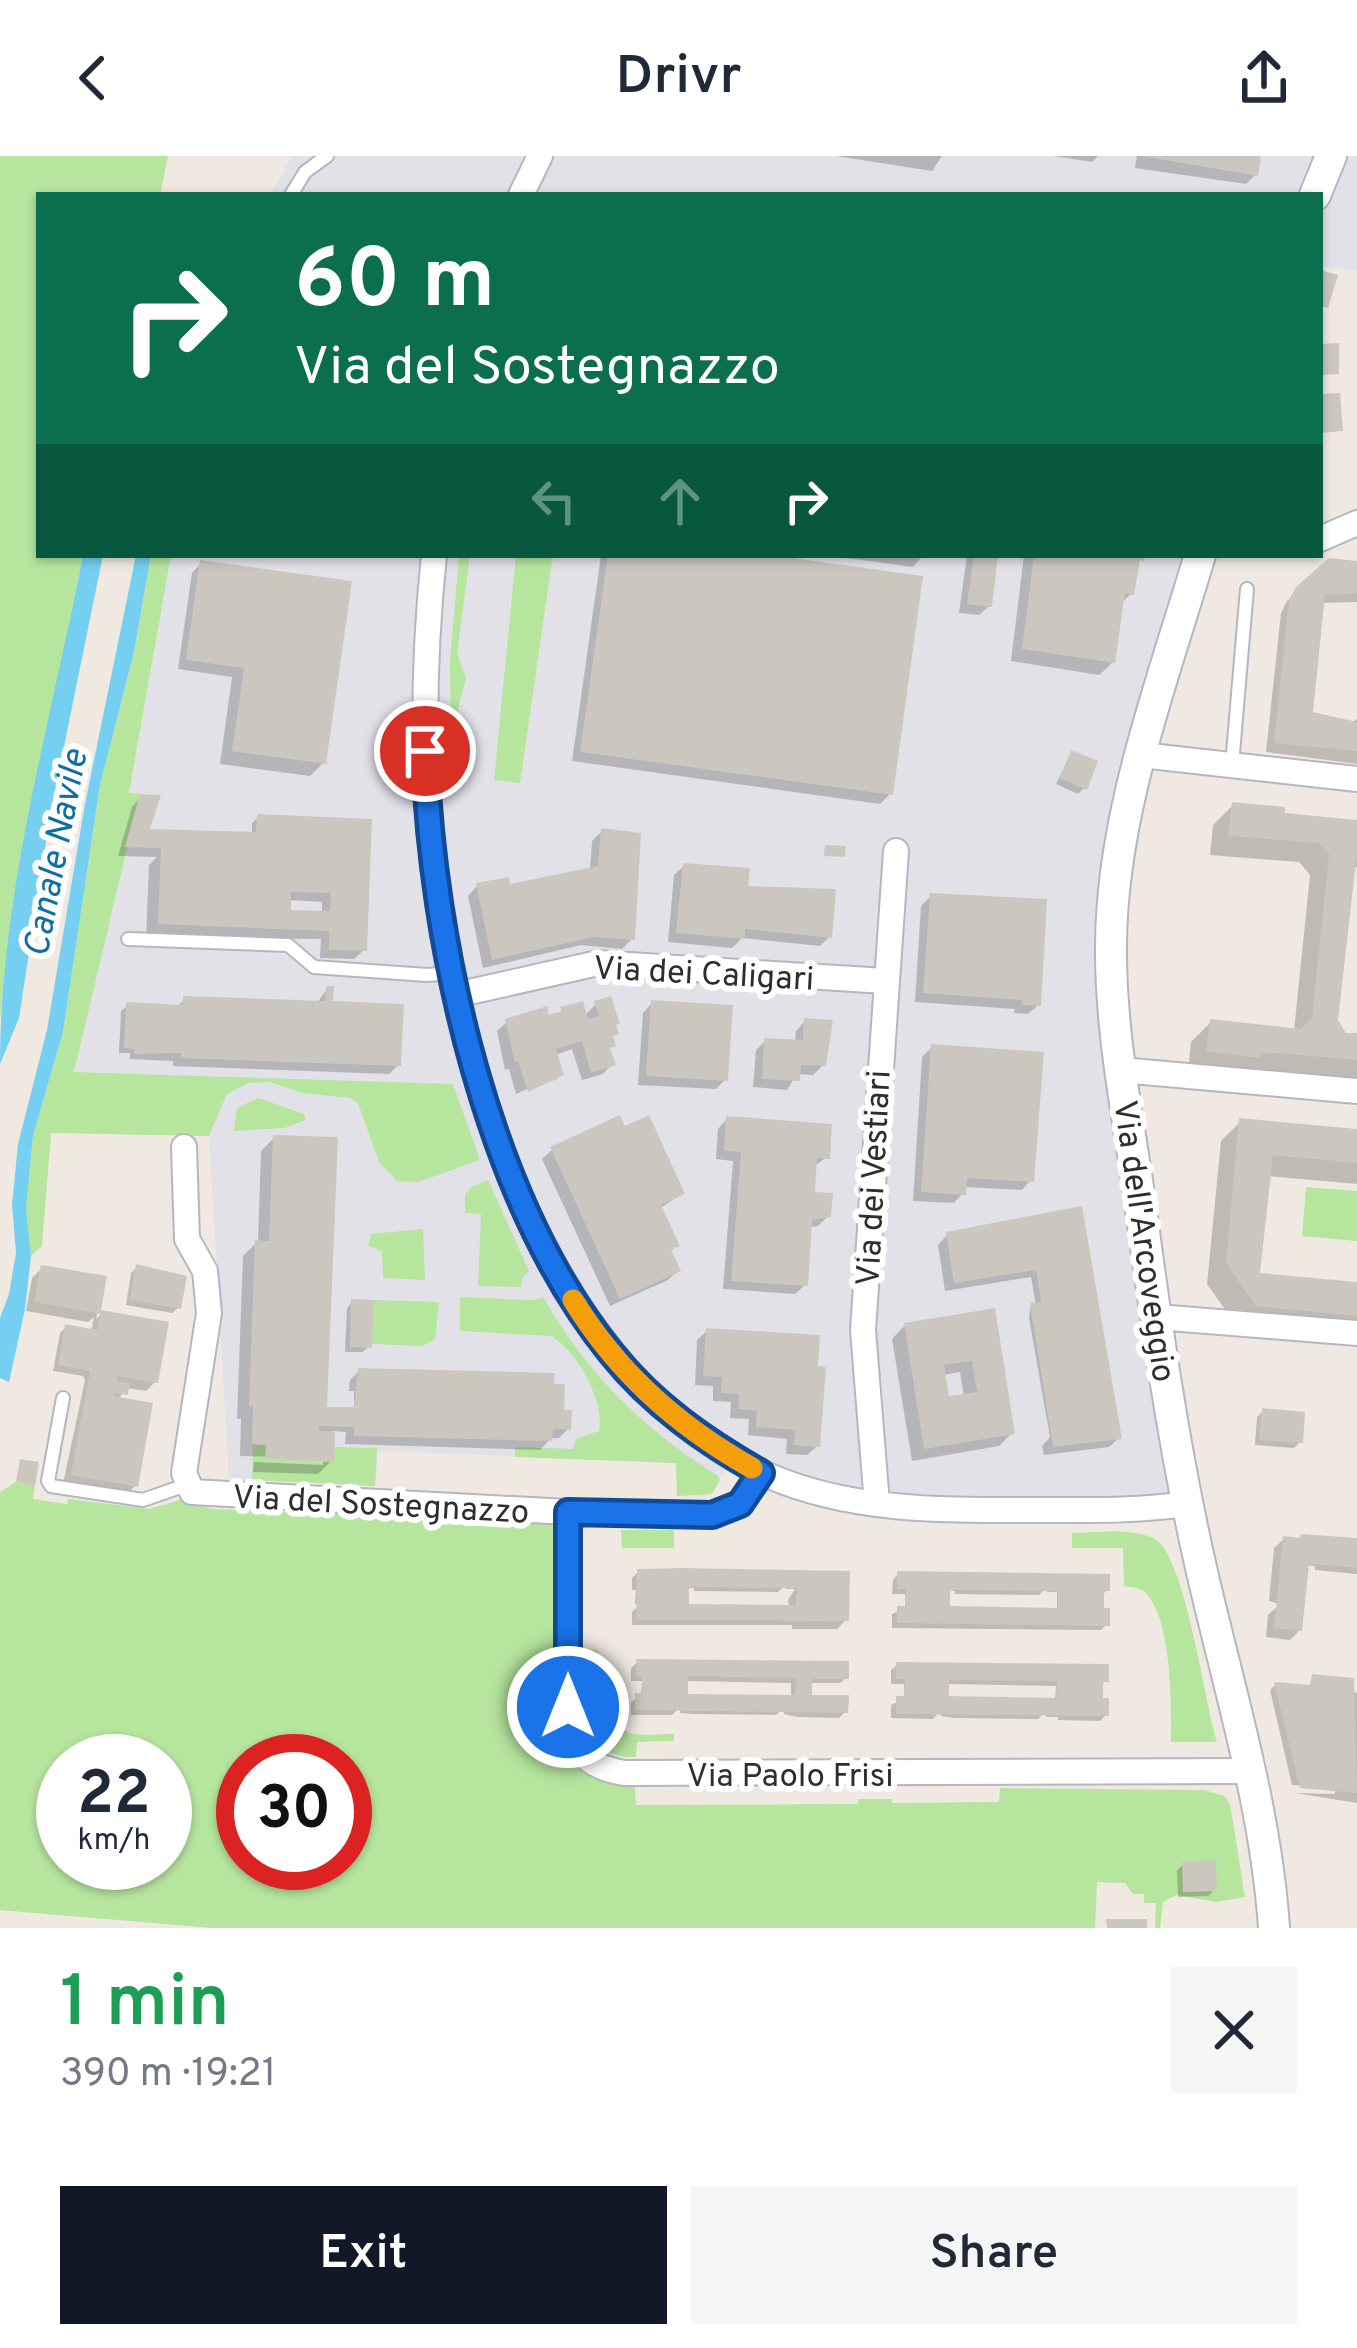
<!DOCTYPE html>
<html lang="en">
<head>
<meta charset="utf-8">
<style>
  body { margin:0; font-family:Overpass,sans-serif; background:#f6f6f7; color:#1f2937; height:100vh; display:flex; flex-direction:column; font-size:45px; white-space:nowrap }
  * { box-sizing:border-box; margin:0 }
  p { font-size:39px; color:#747a83 }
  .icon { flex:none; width:66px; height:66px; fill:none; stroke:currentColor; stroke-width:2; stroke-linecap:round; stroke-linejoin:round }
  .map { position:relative; height:1772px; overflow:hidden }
  .drawer { display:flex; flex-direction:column; background:#fff; flex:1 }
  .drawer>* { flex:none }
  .hud { position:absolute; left:36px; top:36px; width:1287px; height:366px; border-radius:0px; box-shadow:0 3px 9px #0004; background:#0b6e4f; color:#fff; overflow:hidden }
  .speed { position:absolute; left:36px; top:1578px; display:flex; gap:24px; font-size:60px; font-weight:700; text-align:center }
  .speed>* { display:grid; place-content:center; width:156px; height:156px; border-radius:50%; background:#fff; box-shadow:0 3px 9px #0004; line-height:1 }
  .speed small { font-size:30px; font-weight:400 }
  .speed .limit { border:18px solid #d22; background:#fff; color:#111 }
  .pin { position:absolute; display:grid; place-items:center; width:102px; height:102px; color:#fff; margin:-51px; border:6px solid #fff; border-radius:50%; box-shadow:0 3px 12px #0007 }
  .me { position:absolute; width:132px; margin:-66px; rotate:0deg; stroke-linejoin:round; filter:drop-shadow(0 0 9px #0008) }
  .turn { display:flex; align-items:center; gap:42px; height:252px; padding:0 60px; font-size:54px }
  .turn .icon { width:156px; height:156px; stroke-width:2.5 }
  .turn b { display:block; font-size:84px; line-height:102px }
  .lanes { display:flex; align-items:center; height:114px; padding:0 60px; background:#0003; justify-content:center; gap:60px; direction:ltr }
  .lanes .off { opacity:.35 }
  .round { display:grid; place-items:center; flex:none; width:126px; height:126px; border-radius:0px; background:#f6f6f7 }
  .headline { display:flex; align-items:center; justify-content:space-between; height:204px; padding:0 60px }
  h1 { font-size:72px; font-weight:600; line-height:90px; color:#1e9e55 }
  .action { display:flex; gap:24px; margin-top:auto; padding:24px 60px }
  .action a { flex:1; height:138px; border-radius:0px; background:#111827; color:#fff; font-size:48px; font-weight:600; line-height:138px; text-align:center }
  .action a+a { background:#f6f6f7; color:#1f2937 }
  header { display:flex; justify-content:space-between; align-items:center; height:156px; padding:0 60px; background:#fff; font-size:54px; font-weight:600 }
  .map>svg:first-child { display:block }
</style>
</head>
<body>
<header><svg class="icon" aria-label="back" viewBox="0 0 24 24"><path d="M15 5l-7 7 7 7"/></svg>Drivr<svg class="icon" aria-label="share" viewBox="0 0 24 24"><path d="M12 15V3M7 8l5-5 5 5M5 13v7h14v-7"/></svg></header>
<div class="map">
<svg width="1357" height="1772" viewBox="0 0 1357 1772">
  <rect width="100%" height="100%" fill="#efe9e1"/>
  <path fill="#e3e1e8" d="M292,0H1357V115L1320,110V39H270Z
    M171,399H1187L1100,750L1186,1348L913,1352L733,1301L706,1341L677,1340L676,1307L378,1295L375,1330L229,1323L209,980L211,921L74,916L140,639L129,638Z"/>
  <path fill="#b6e59e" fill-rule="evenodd" d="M0,0H168L160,39H39V399H83L13,747L0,864Z
    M151,399H171L129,637L140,638L74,916L453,928L480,1004L418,1026L397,1025L379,1006L358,947L350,942L303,937L269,926L248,927L227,938L209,980L51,977L42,1090L31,1100L26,1052L33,980L63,876L100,629L134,496Z
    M459,399H470L457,497L466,522L456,561L463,583L457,618L451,617L450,504Z
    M516,399H553L520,627L494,624Z
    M258,942L304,958L306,964L284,972L234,975L237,952Z
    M488,1024L529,1115L522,1122L521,1131L478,1130L481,1058L465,1057V1038L473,1030Z
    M1306,1031L1357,1035V1085L1302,1080Z
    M423,1073L425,1124L383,1122L382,1095L368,1090L371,1078Z
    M460,1141L534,1144L543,1141C587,1218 643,1273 718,1320L720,1324L712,1338L677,1340L676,1307L515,1301V1291L573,1293L576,1283L599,1275C605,1245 578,1196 551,1180L460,1175Z
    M374,1144L439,1146L435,1183L422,1190L372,1188Z
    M253,1288L266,1289V1303L333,1306L335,1291L377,1292L375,1330L252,1324Z
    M16,1326L35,1330L33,1343L67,1348L68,1343L149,1353L183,1343L212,1353L547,1366L554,1371L557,1379L558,1582C572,1619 598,1628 635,1630L636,1649L858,1648V1643H892V1647L999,1646L1000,1632L1205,1634L1224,1640L1230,1648L1245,1741L1216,1746L1176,1739L1163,1746L1160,1772H1155L1156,1747H1144V1738H1133L1125,1727L1097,1726L1095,1772H212L0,1754V1336ZM63,1605H165V1707H63ZM243,1605H345V1707H243Z
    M621,1374H674V1392H622Z
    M1072,1377C1098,1377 1132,1371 1155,1383C1185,1400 1205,1548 1217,1586H1171C1171,1548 1172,1474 1150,1442C1144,1432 1134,1431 1124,1430L1123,1392H1072Z
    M590,1494H598L601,1525L615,1537C616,1588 631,1578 674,1578V1585L637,1586L636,1601C606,1602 586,1588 584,1556L590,1555Z"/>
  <path fill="#75cff0" d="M83,399H103L50,659L19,862L0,908C0,737 51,566 83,399Z
    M136,399H151L134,496L100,629L63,876L33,980L26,1052L31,1100L25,1153L9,1226L0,1222V1162L9,1138L16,1097L12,1048L18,988L47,874L85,648Z"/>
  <path fill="#0003" fill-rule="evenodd" d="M836,0H942L932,15Z
    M1053,0H1098L1092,6Z
    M1137,0H1258L1255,19L1246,28L1135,12Z
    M601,399H749L890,638L880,648L572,605Z
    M825,399H923L913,411Z
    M967,399H995L989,450L979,459L959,457Z
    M1024,399H1142L1136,409L1131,438L1120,448L1113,506L1099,519L1011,505Z
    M1330,405L1357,408V446L1321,447L1310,559L1350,568L1357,563V608L1266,596L1281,457L1287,445Z
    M201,407L323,607L310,620L220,608L232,521L178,513L192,417Z
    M1071,598L1084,632L1078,638L1056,628Z
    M141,641L146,676L252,679V667L258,662L369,666L364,794L354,803L320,802L321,783L146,781L149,709L157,701L118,700L132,651ZM288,744L322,746V758L288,757Z
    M1233,649L1282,660L1357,667V711H1350L1335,865L1344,880L1357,881V925L1188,914L1191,886L1211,866L1294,875L1310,719L1299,706L1210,699L1213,669Z
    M602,675L632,783L622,793L581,789L483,812L468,740L477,730L508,731L590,715L592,685Z
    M684,710L745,733L830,780L820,790L742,782L732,792L668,786L674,719Z
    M931,740L1038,849L1028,858L1014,857L1015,853L915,846L921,750Z
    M327,833L330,848L398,909L389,918L173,910V905L130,903V897H119L121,855L127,850L176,852L185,843L317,847Z
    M652,847L725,924L716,933L638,929L643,857Z
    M596,848L610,882L608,894L612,908L603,918L582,924L572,893L555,899L561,919L554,925V921L516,938L509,913L505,914L497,875L507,866L584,860Z
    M805,865L823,909L813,919L797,918L787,934L753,931L756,894L765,885L795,887L796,875Z
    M932,891L1031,1024L1022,1034L964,1031L963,1037L954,1047L913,1045L922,901Z
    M727,963L827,1001L813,1011L811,1038L828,1060L818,1070L809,1071L805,1129L795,1138L723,1133L733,1005L716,1003L718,973Z
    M1241,965L1357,976V1028L1267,1020L1256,1120L1357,1129V1181L1236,1169L1207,1128L1221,985Z
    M274,982L324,1254L354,1255V1235H349L350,1224L359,1215L561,1257L568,1273L559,1282H551L540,1294L345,1288L346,1276L332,1275L331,1305L318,1318L253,1316L254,1306L323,1309V1302L240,1300L241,1263H237L243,1100L258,1085L261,995Z
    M552,994L681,1038L659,1053L676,1089L669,1096L678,1114L668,1124L610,1150L542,1003Z
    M1010,1069L1096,1140L1119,1282L1109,1291L1044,1299L1042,1290L1050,1281L1029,1162L1030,1152L1036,1150L1031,1121L945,1135L938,1089L947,1079Z
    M137,1111L178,1152L172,1157L126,1149L131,1117Z
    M42,1112L104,1123L96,1163L102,1157L156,1225L146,1235L126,1232L118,1244L135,1330L126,1339L63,1328L85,1224L83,1220L53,1215L60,1177L66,1171L91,1176L94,1161L88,1166L26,1155L32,1122Z
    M352,1146L369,1190L363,1196H345L347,1152Z
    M992,1155L1012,1277L999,1290L912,1305L892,1183L905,1169ZM960,1216L964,1241L947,1244L943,1219Z
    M707,1175L817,1290L807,1299L786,1298L787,1283L748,1279L749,1263L730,1262L731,1246L713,1245V1230L695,1229L697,1184Z
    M1263,1255L1300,1286L1294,1292L1255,1289L1257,1261Z
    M1312,1381L1357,1385V1418L1315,1414V1410L1306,1409L1300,1474L1290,1484L1266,1481L1268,1459L1280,1448L1269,1445L1274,1392L1284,1383Z
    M638,1416L800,1422L846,1464L837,1473H792V1469H632V1456L640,1448H635L636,1434H632V1422ZM786,1428V1433H795L788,1444L789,1452L686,1451V1432H694V1435L778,1436Z
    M898,1418L1107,1434L1101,1440L1107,1468L1101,1474L892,1472V1458L905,1453V1438H892L893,1424ZM1047,1431V1436H1057V1455L947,1453V1434L955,1435V1438L1039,1439Z
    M637,1506L846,1522L840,1527H809V1542L845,1556L839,1562L797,1561L784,1558V1551L776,1559L693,1558L680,1557V1551L672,1559H631V1546L641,1540L642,1525H631V1512ZM685,1525L791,1527V1542L685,1541Z
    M897,1509L1106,1524L1100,1530L1106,1559L1100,1565L1058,1564V1561H1046V1555L1038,1563L954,1562L941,1560V1554L933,1563L891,1562V1549L904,1543V1528H891V1514ZM946,1528L1056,1530L1055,1545L942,1544Z
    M1313,1521L1357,1537V1647L1295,1637L1335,1638V1632L1292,1629L1270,1534L1275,1529L1310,1532Z
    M1183,1709L1214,1734L1208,1740L1178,1741L1177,1714Z"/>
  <path fill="#cbc7bf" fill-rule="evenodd" d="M1142,0H1261L1258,20Z
    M1320,114L1338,119L1328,152L1320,150Z
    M1339,187V218L1320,219V188Z
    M1340,237L1343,275L1320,277V238Z
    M608,399H771L923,420L893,639L580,596Z
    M974,399H998L992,451L967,448Z
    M1034,399H1145L1144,405L1140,404L1134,439L1125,437L1115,507L1022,493Z
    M1329,402L1357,405V437L1325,439L1313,556L1357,566V595L1274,587L1289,444L1296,431Z
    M200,404L352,425L326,608L232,595L244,512L186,504Z
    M1071,594L1098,605L1087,634L1060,622Z
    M140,638L161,639L150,673L256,676L257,658L372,663L367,795L329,794V775L158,768L161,692L125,691ZM291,736L331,737L330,755L291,754Z
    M1232,646L1285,651V657L1357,664V697L1338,864L1346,877H1357V904L1261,896L1260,902L1206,895L1210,863L1301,873L1312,862L1329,698L1319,687L1228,680Z
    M601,672L641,677L635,784L593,781L492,804L476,727L509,721L510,728L598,710Z
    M825,689L846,690L845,701L824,700Z
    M683,707L750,712L748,730L836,733L832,782L745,773V783L676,777Z
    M930,737L1047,743L1041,850L1022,849L1023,844L923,837Z
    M326,830H334L333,845L404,848L401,910L181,902V897L134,898L135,893L124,892L126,846L183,849V840L325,845Z
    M611,840L620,868L616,869L619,878L613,880L616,890L610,892L616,909L591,917L582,885L556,893L564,919L528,936L518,905L515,906L505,863L547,850L549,859L562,855L560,851L583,845L588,863L599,860L594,845Z
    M651,844L733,849L728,925L646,920Z
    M804,862L833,864L826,910L801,909L800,925L762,923L764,882L803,884Z
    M931,888L1044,896L1034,1026L967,1022L966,1039L921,1036Z
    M620,959L625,970L649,959L685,1038L661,1049L680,1090L671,1094L681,1115L620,1143L550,991Z
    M726,960L832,968L830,1003L817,1002L815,1036L833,1037L831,1061L812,1064L808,1130L731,1125L741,996L724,995Z
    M1239,962L1357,973V1007L1273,999L1260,1117L1357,1126V1160L1256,1150L1226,1107Z
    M273,979L338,981L327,1251H354L358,1212L555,1217L554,1228H565L564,1254H572L571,1274L553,1273L552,1285L354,1280V1271L319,1270V1275L335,1276L334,1306L265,1303L266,1289L252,1288L253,1251L249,1250L255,1084L269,1085Z
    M1082,1050L1122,1283L1053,1291L1030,1147L1041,1146L1036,1114L954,1127L946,1076Z
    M136,1108L187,1120L181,1153L130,1144Z
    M41,1109L107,1120L101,1154L169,1166L158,1227L117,1220V1225L130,1227L128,1239L114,1237L113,1240L153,1247L138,1331L71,1319L90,1215L58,1209L65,1168L97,1174L100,1158L34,1146Z
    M351,1143L374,1144L372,1192L350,1191Z
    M995,1152L1015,1278L924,1293L904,1167ZM972,1205L977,1236L949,1240L944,1209Z
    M706,1172L820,1179L818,1210L826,1211L820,1291L794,1289L795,1274L756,1271L757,1255L738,1253L739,1238L721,1237L722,1221L703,1220Z
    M1262,1252L1305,1256L1303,1287L1259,1284Z
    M20,1303L39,1306L35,1330L16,1326Z
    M1301,1378L1357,1382V1412L1309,1408L1302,1475L1274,1472L1283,1380L1300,1382Z
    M683,1412L850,1415L849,1465L636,1464L637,1413ZM689,1431L797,1432L796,1449L689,1448Z
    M897,1415L1110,1418V1435H1104V1452H1110V1470L897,1467V1450H905L906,1433H897ZM950,1434L1058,1435V1452L950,1450Z
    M636,1503L849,1505V1523H812V1539H849L848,1557L635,1554V1537H642V1520H636ZM688,1520L796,1522L795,1539L688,1538Z
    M896,1506L1109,1508V1526H1103V1542H1109V1560L896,1558V1540H904L905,1523H896ZM949,1524L1057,1525L1056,1542L949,1540Z
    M1312,1518L1354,1522L1357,1637L1300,1632L1274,1526L1310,1529Z
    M1216,1704L1217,1735L1183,1736L1182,1706Z
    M1106,1763H1147V1772H1107Z"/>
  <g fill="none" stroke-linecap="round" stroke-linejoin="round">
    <g stroke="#b4b7c1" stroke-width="16">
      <path id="service" d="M291,39L305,16L327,0
        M1232,609L1247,433
        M128,783L288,789L314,811L427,819L451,817
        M63,1242L48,1325L51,1330L143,1344L186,1329"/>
    </g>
    <g stroke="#b4b7c1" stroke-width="28">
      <path id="minor" d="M521,39L540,0
        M1320,383L1357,367
        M434,399C424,496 422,592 431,688C451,908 547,1221 765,1318C851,1357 949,1354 1041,1354C1090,1354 1138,1355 1186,1348
        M1141,599L1357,623
        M456,839L598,807L885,825
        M1121,914L1357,935
        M184,991L187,1083L205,1115L209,1157L184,1317L192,1336L568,1356L712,1359L740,1347L761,1317
        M1157,1161L1357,1177
        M877,1348L863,1174L896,695
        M568,1356V1567C574,1598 593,1612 624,1617L1248,1615"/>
    </g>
    <g stroke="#b4b7c1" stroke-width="34">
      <path id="tertiary" d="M1315,39L1331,0
        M1200,399C1163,524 1112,656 1111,788C1110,869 1126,951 1138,1031C1155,1160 1173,1290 1202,1416C1229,1533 1266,1652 1274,1772"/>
    </g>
    <use href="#service" stroke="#fff" stroke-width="12"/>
    <use href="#minor" stroke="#fff" stroke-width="24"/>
    <use href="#tertiary" stroke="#fff" stroke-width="30"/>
  </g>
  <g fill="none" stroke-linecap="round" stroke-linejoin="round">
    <g stroke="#114b97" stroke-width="30">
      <path id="route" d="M425,595C431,787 488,1046 612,1198C653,1249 705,1285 761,1317L740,1348L712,1359L568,1356V1551"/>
    </g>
    <use href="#route" stroke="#1a73e8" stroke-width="21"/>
    <path stroke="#f59e0b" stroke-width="21" d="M573,1144C617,1216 679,1271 752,1312"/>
  </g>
  <g text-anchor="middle" stroke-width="12" stroke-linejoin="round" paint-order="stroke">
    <g font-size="33" fill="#2e2e2e" stroke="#fff">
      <text transform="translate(704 816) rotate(3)" y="12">Via dei Caligari</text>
      <text transform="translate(872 1022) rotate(-87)" y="12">Via dei Vestiari</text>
      <text transform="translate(1146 1085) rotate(82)" y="12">Via dell'Arcoveggio</text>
      <text transform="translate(381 1347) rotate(3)" y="12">Via del Sostegnazzo</text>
      <text x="790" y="1630">Via Paolo Frisi</text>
    </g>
    <g font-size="36" font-style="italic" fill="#0d6fa3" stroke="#fff">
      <text transform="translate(54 697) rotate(-79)" y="13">Canale Navile</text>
    </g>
  </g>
</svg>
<div class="speed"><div>22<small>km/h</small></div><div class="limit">30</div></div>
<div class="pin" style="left:425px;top:595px;background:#d93025"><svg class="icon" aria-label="arrive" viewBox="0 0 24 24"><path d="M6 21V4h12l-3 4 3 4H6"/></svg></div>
<svg class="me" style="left:568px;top:1551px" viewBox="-20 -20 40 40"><circle r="17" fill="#1a73e8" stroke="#fff" stroke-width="3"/><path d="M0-11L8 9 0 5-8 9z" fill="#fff"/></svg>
<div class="hud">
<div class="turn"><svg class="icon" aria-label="right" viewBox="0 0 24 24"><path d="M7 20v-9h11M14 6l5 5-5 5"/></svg><div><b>60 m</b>Via del Sostegnazzo</div></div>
<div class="lanes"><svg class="icon off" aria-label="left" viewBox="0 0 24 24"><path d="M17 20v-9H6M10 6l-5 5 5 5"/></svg><svg class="icon off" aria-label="ahead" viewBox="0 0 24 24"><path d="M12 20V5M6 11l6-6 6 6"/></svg><svg class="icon" aria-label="right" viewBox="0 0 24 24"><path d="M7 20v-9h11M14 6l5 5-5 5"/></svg></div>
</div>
</div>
<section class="drawer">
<div class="headline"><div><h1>1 min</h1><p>390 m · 19:21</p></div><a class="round"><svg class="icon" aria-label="close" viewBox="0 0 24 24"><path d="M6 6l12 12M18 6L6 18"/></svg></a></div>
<div class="action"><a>Exit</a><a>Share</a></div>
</section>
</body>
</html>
